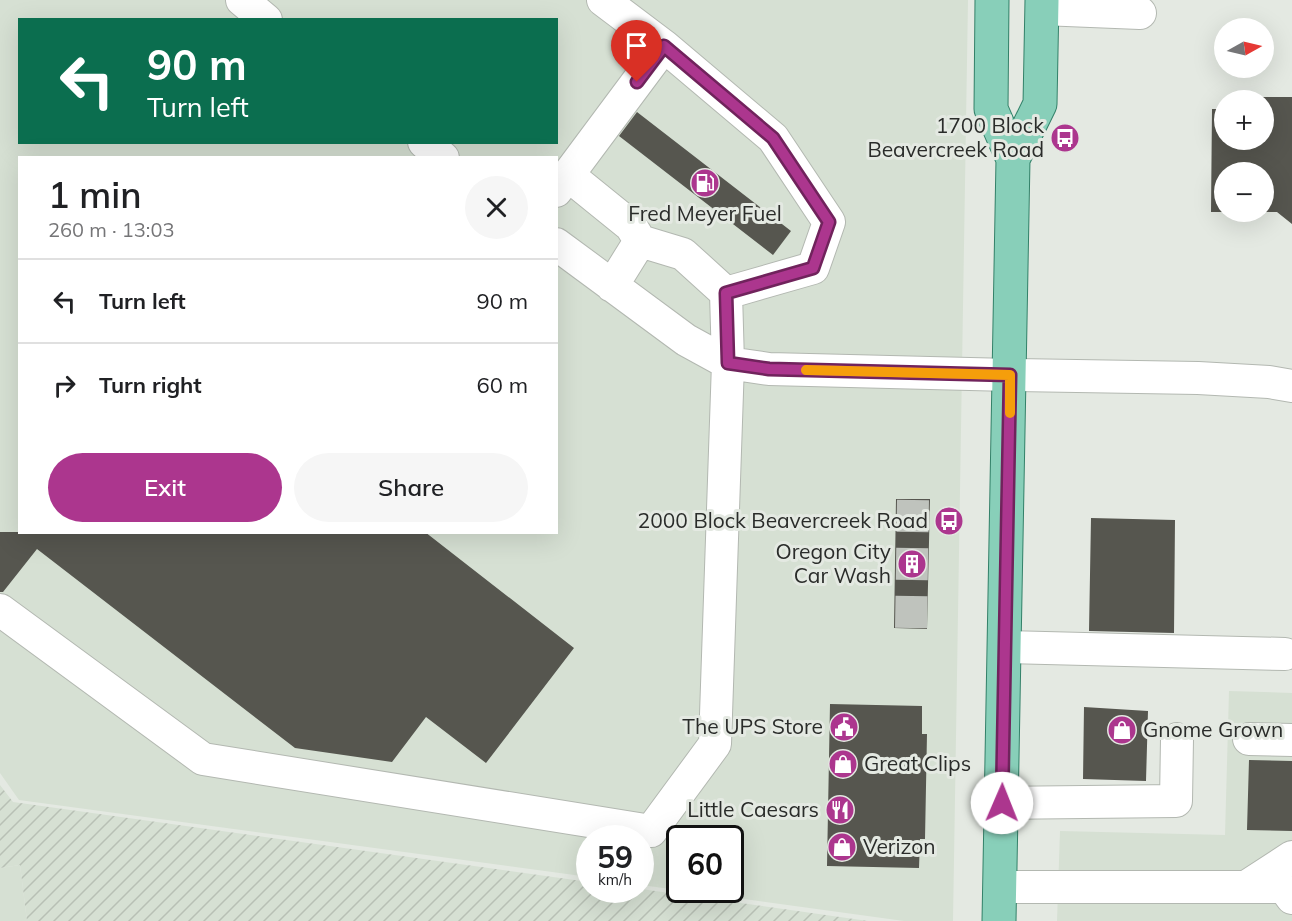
<!DOCTYPE html>
<html lang="en">
<head>
<meta charset="utf-8">
<style>
  body { margin:0; font-family:Mulish,sans-serif; background:#f6f6f6; color:#202124; height:100vh; display:flex; flex-direction:column; font-size:22px; white-space:nowrap }
  * { box-sizing:border-box; margin:0 }
  p { font-size:20px; color:#757577 }
  .icon { flex:none; width:33px; height:33px; fill:none; stroke:currentColor; stroke-width:2; stroke-linecap:round; stroke-linejoin:round }
  .map { position:relative; flex:1; overflow:hidden }
  .details { position:absolute; left:18px; top:156px; width:540px; height:378px; display:flex; flex-direction:column; background:#fff; border-radius:0px; box-shadow:0 6px 24px #0002 }
  .details>* { flex:none }
  .guide { position:absolute; left:18px; top:18px; width:540px; height:126px; border-radius:0px; box-shadow:0 6px 24px #0002; background:#0b6e4f; color:#fff; overflow:hidden }
  .needle { width:39px; rotate:82deg }
  .fabs { position:absolute; left:1214px; top:18px; display:grid; gap:12px }
  .fabs a { display:grid; place-items:center; width:60px; height:60px; border-radius:50%; background:#fff; box-shadow:0 6px 24px #0002; font-size:30px }
  .speed { position:absolute; left:576px; top:825px; display:flex; gap:12px; font-size:30px; font-weight:700; text-align:center }
  .speed>* { display:grid; place-content:center; width:78px; height:78px; border-radius:50%; background:#fff; box-shadow:0 6px 24px #0002; line-height:1 }
  .speed small { font-size:15px; font-weight:400 }
  .speed .limit { border:3px solid #111; border-radius:9px; background:#fff; color:#111 }
  .pin { position:absolute; display:grid; place-items:center; width:51px; height:51px; color:#fff; margin:-62px -26px; border-radius:50% 50% 50% 0; rotate:-45deg; box-shadow:0 0 6px #0007 }
  .pin .icon { rotate:45deg }
  .me { position:absolute; width:66px; margin:-33px; rotate:1deg; stroke-linejoin:round; filter:drop-shadow(0 0 4px #0008) }
  .turn { display:flex; align-items:center; gap:21px; height:126px; padding:0 30px; font-size:27px }
  .turn .icon { width:78px; height:78px; stroke-width:2.5 }
  .turn b { display:block; font-size:42px; line-height:51px }
  .round { display:grid; place-items:center; flex:none; width:63px; height:63px; border-radius:32px; background:#f6f6f6 }
  .summary { display:flex; align-items:center; justify-content:space-between; height:102px; padding:0 30px }
  h1 { font-size:36px; font-weight:600; line-height:45px }
  .action { display:flex; gap:12px; margin-top:auto; padding:12px 30px }
  .action a { flex:1; height:69px; border-radius:36px; background:#ac368e; color:#fff; font-size:24px; font-weight:600; line-height:69px; text-align:center }
  .action a+a { background:#f6f6f6; color:#202124 }
  ul { padding:0; list-style:none }
  li { display:flex; align-items:center; gap:18px; height:84px; padding:0 30px; border-top:2px solid #e0e0e0 }
  li div { flex:1 }
  li b { display:block; font-size:22px }
  li em { font-style:normal }
  .map>svg:first-child { display:block }
</style>
</head>
<body>
<div class="map">
<svg width="1292" height="921" viewBox="0 0 1292 921">
  <defs>
    <pattern id="industrial-furrows" width="10" height="10" patternUnits="userSpaceOnUse" patternTransform="scale(1.5)"><rect width="10" height="10" fill="#d6e0d3"/><path d="M-1 1l2-2M0 10L10 0M9 11l2-2" fill="none" stroke="#b8c0b5"/></pattern>
  </defs>
  <rect width="100%" height="100%" fill="#e4e9e2"/>
  <path fill="#d6e0d3" fill-rule="evenodd" d="M0,0H968L953,921H904L641,885L640,838H590L589,877L19,800L0,773ZM20,20H556V142H20ZM20,158H556V532H20ZM680,838H730V890H680Z
    M1229,691L1292,693V921H1057L1060,831L1225,835Z
    M20,865L27,921H0V868Z"/>
  <path fill="url(#industrial-furrows)" d="M0,785L13,802L589,882L590,890L641,889L868,921H27L20,865L0,868Z"/>
  <path fill="#56564f" fill-rule="evenodd" d="M1250,97H1292V224L1277,212H1211L1212,109H1224V140H1263V100H1250ZM1224,172H1263V212H1224Z
    M637,112L791,231L773,255L619,136Z
    M896,499H930L927,629L894,628Z
    M1091,518L1175,520L1174,633L1089,631Z
    M0,532H425L574,648L486,763L426,717L392,762L295,748L37,549L3,592H0Z
    M830,704L922,706V734H927L925,839H920L919,868L827,866Z
    M1084,707L1148,711L1146,781L1083,779Z
    M1249,760L1292,761V831L1247,830Z"/>
  <g fill="none" stroke-linecap="round" stroke-linejoin="round">
    <path stroke="#bfc3bd" stroke-width="32" stroke-dasharray="32 16" stroke-linecap="butt" d="M911,628L913,499"/>
    <g stroke="#b3b8b1" stroke-width="34">
      <path id="minor" d="M242,0L266,20
        M1042,9L1140,13
        M424,142L443,158
        M568,175L631,226L640,241L612,286
        M556,191L664,46L603,0
        M640,241L683,254L726,293
        M556,244L686,340L728,363L769,369L1010,375L1198,378L1269,382L1292,386
        M0,610L203,759L651,831L715,744L728,363L726,293L813,268L829,222L773,138L664,46
        M1005,647L1285,654
        M1249,739L1292,740
        M1002,803L1176,801L1177,739
        M1000,887H1284L1292,898
        M1246,887L1292,857"/>
    </g>
    <g stroke="#338169" stroke-width="35">
      <path id="major" d="M992,0L991,109L1013,159L999,921
        M1013,159L1040,104L1042,0"/>
    </g>
    <use href="#minor" stroke="#fff" stroke-width="32"/>
    <use href="#major" stroke="#88cfb9" stroke-width="33"/>
  </g>
  <g fill="none" stroke-linecap="round" stroke-linejoin="round">
    <g stroke="#70235c" stroke-width="15">
      <path id="route" d="M637,82L664,46L773,138L829,222L813,268L726,293L728,363L769,369L1010,375L1002,803"/>
    </g>
    <use href="#route" stroke="#ac368e" stroke-width="10"/>
    <path stroke="#f59e0b" stroke-width="10" d="M806,370L1010,375V413"/>
  </g>
  <defs>
    <g id="bus-disc" transform="scale(1.5)"><circle r="9.5" fill="#ac368e" stroke="#e4e9e2"/><path d="M-5-6H5V4H4V6H2V4H-2V6H-4V4H-5ZM-3.5-4V0h7V-4ZM-3.5 1.2v1.5H-2V1.2ZM2 1.2v1.5H3.5V1.2Z" fill="#fff"/></g>
    <g id="fuel-disc" transform="scale(1.5)"><circle r="9.5" fill="#ac368e" stroke="#e4e9e2"/><path d="M-5.5-6h7V0h2V4h1.3V-2.5L3-4.5l.8-.8L6-3V5H2.5V1h-1V6h-7ZM-4.2-4.7v3.2H.2V-4.7Z" fill="#fff"/></g>
    <g id="building-disc" transform="scale(1.5)"><circle r="9.5" fill="#ac368e" stroke="#e4e9e2"/><path d="M-4-6H4V6H1V3H-1V6H-4ZM-2.5-4.3h1.7v1.8h-1.7ZM.8-4.3h1.7v1.8H.8ZM-2.5-1h1.7V.8h-1.7ZM.8-1h1.7V.8H.8Z" fill="#fff"/></g>
    <g id="civic-disc" transform="scale(1.5)"><circle r="9.5" fill="#ac368e" stroke="#e4e9e2"/><path d="M-.6-6.5H3V-4.5H.6V-3L4-1V1h2V6H-6V1h2V-1L-.6-3ZM-1.2 2.5V6h2.4V2.5Z" fill="#fff"/></g>
    <g id="shop-disc" transform="scale(1.5)"><circle r="9.5" fill="#ac368e" stroke="#e4e9e2"/><path d="M-5-2.5h2.3a2.7 3.5 0 0 1 5.4 0H5L5.5 6h-11ZM-1.5-2.5h3a1.5 2.3 0 0 0-3 0Z" fill="#fff"/></g>
    <g id="restaurant-disc" transform="scale(1.5)"><circle r="9.5" fill="#ac368e" stroke="#e4e9e2"/><path d="M-5-6h1v4h1v-4h1v4h1v-4h1v5L-1.5 .5V6h-2V.5L-5-1ZM5-6V6H3V1.5H1.5Q1.5-4 5-6Z" fill="#fff"/></g>
  </defs>
  <g fill-rule="evenodd">
    <use href="#bus-disc" x="1065" y="138"/>
    <use href="#fuel-disc" x="705" y="183"/>
    <use href="#bus-disc" x="949" y="521"/>
    <use href="#building-disc" x="912" y="564"/>
    <use href="#civic-disc" x="844" y="727"/>
    <use href="#shop-disc" x="1122" y="730"/>
    <use href="#shop-disc" x="843" y="764"/>
    <use href="#restaurant-disc" x="840" y="810"/>
    <use href="#shop-disc" x="842" y="847"/>
  </g>
  <g text-anchor="middle" stroke-width="6" stroke-linejoin="round" paint-order="stroke">
    <g font-size="21" fill="#2a2c2a" stroke="#e4e9e2" text-anchor="end">
      <text x="1044" y="133">1700 Block<tspan x="1044" dy="24">Beavercreek Road</tspan></text>
      <text x="705" y="221" text-anchor="middle">Fred Meyer Fuel</text>
      <text x="928" y="528">2000 Block Beavercreek Road</text>
      <text x="891" y="559">Oregon City<tspan x="891" dy="24">Car Wash</tspan></text>
      <text x="823" y="734">The UPS Store</text>
      <text x="1143" y="737" text-anchor="start">Gnome Grown</text>
      <text x="864" y="771" text-anchor="start">Great Clips</text>
      <text x="819" y="817">Little Caesars</text>
      <text x="863" y="854" text-anchor="start">Verizon</text>
    </g>
  </g>
</svg>
<div class="fabs">
<a><svg class="needle" viewBox="-14 -14 28 28"><path d="M0-13l5 13h-10z" fill="#e53935"/><path d="M0 13l5-13h-10z" fill="#757577"/></svg></a>
<a>+</a>
<a>−</a>
</div>
<div class="speed"><div>59<small>km/h</small></div><div class="limit">60</div></div>
<div class="pin" style="left:637px;top:82px;background:#d93025"><svg class="icon" aria-label="arrive" viewBox="0 0 24 24"><path d="M6 21V4h12l-3 4 3 4H6"/></svg></div>
<svg class="me" style="left:1002px;top:803px" viewBox="-20 -20 40 40"><circle r="19" fill="#fff"/><path d="M0-13L10 11 0 6-10 11z" fill="#ac368e"/></svg>
<div class="guide">
<div class="turn"><svg class="icon" aria-label="left" viewBox="0 0 24 24"><path d="M17 20v-9H6M10 6l-5 5 5 5"/></svg><div><b>90 m</b>Turn left</div></div>
</div>
<section class="details">
<div class="summary"><div><h1>1 min</h1><p>260 m · 13:03</p></div><a class="round"><svg class="icon" aria-label="close" viewBox="0 0 24 24"><path d="M6 6l12 12M18 6L6 18"/></svg></a></div>
<ul>
<li><svg class="icon" aria-label="left" viewBox="0 0 24 24"><path d="M17 20v-9H6M10 6l-5 5 5 5"/></svg><div><b>Turn left</b></div><em>90 m</em></li>
<li><svg class="icon" aria-label="right" viewBox="0 0 24 24"><path d="M7 20v-9h11M14 6l5 5-5 5"/></svg><div><b>Turn right</b></div><em>60 m</em></li>
</ul>
<div class="action"><a>Exit</a><a>Share</a></div>
</section>
</div>
</body>
</html>
